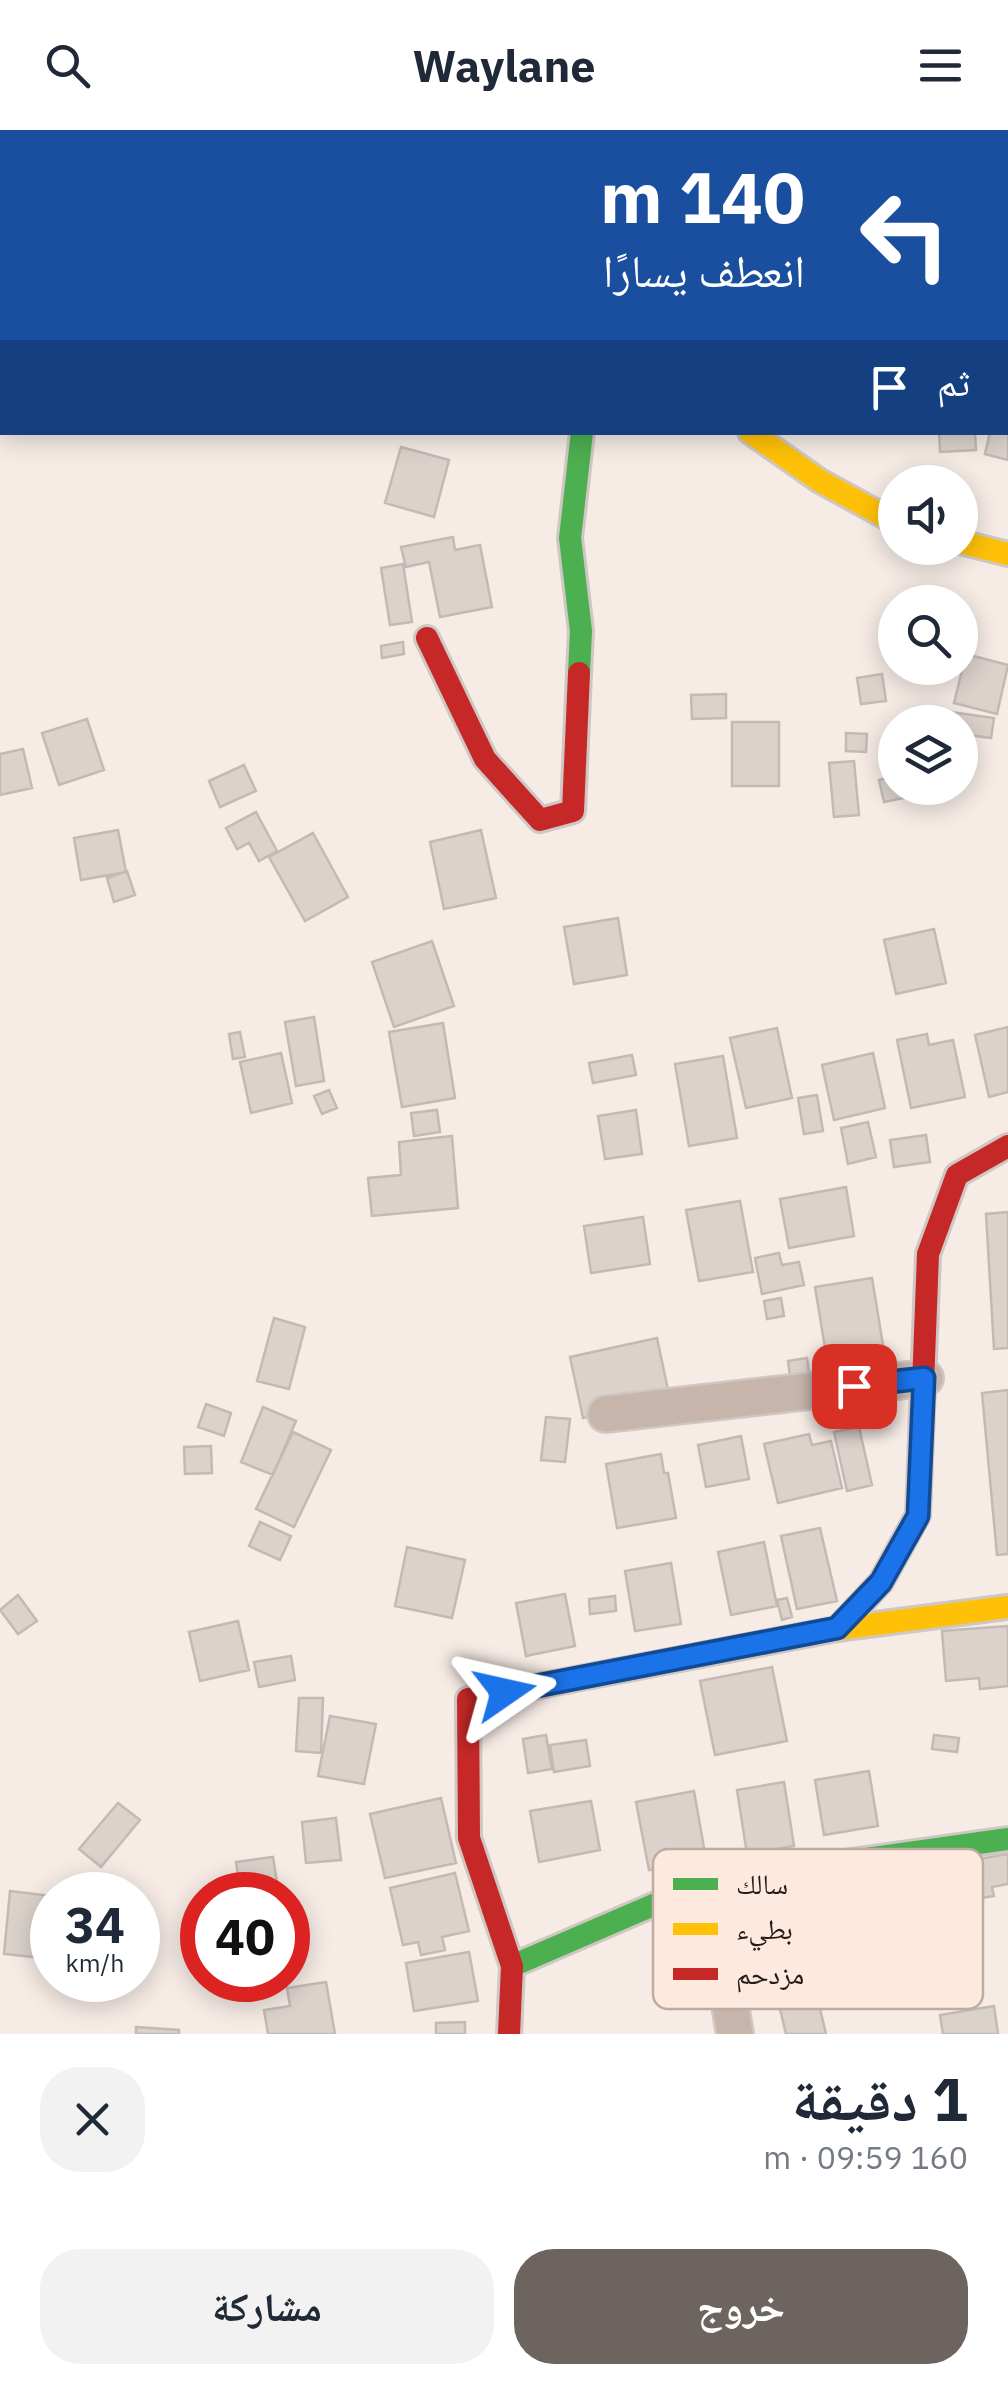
<!DOCTYPE html>
<html lang="ar">
<head>
<meta charset="utf-8">
<style>
  body { margin:0; font-family:"IBM Plex Sans","Noto Naskh Arabic",sans-serif; background:#f2f2f3; color:#1f2937; direction:rtl; height:100vh; display:flex; flex-direction:column; font-size:38px; white-space:nowrap }
  * { box-sizing:border-box; margin:0 }
  p { font-size:32px; color:#747a83 }
  .icon { flex:none; width:55px; height:55px; fill:none; stroke:currentColor; stroke-width:2; stroke-linecap:round; stroke-linejoin:round }
  .map { position:relative; height:1904px; overflow:hidden; direction:ltr }
  .panel { display:flex; flex-direction:column; background:#fff; flex:1 }
  .panel>* { flex:none }
  .guide { position:absolute; left:0px; top:0px; width:1010px; height:305px; box-shadow:0 5px 25px #0003; direction:rtl; background:#1a4fa0; color:#fff; overflow:hidden }
  .tools { position:absolute; left:878px; top:335px; display:grid; gap:20px }
  .tools a { display:grid; place-items:center; width:100px; height:100px; border-radius:50%; background:#fff; box-shadow:0 5px 25px #0003; font-size:50px }
  .speed { position:absolute; left:30px; top:1742px; display:flex; gap:20px; font-size:50px; font-weight:700; text-align:center }
  .speed>* { display:grid; place-content:center; width:130px; height:130px; border-radius:50%; background:#fff; box-shadow:0 5px 25px #0003; line-height:1 }
  .speed small { font-size:25px; font-weight:400 }
  .speed .limit { border:15px solid #d22; background:#fff; color:#111 }
  .pin { position:absolute; display:grid; place-items:center; width:85px; height:85px; color:#fff; margin:-42px; border-radius:20px; box-shadow:0 5px 15px #0006 }
  .me { position:absolute; width:110px; margin:-55px; rotate:79deg; stroke-linejoin:round; filter:drop-shadow(0 0 8px #0008) }
  .turn { display:flex; align-items:center; gap:35px; height:210px; padding:0 40px; font-size:45px }
  .turn .icon { width:130px; height:130px; stroke-width:2.5 }
  .turn b { display:block; font-size:70px; line-height:85px }
  .then { display:flex; align-items:center; height:95px; padding:0 40px; background:#0003; gap:20px; font-size:38px }
  .round { display:grid; place-items:center; flex:none; width:105px; height:105px; border-radius:40px; background:#f2f2f3 }
  .headline { display:flex; align-items:center; justify-content:space-between; height:170px; padding:0 40px }
  h1 { font-size:60px; font-weight:700; line-height:75px }
  .cta { display:flex; gap:20px; margin-top:auto; padding:20px 40px }
  .cta a { flex:1; height:115px; border-radius:40px; background:#6e645f; color:#fff; font-size:40px; font-weight:700; line-height:115px; text-align:center }
  .cta a+a { background:#f2f2f3; color:#1f2937 }
  header { display:flex; justify-content:space-between; align-items:center; height:130px; padding:0 40px; background:#fff; font-size:45px; font-weight:700 }
  .map>svg:first-child { display:block }
</style>
</head>
<body>
<header><svg class="icon" aria-label="menu" viewBox="0 0 24 24"><path d="M4 6h16M4 12h16M4 18h16"/></svg>Waylane<svg class="icon" aria-label="search" viewBox="0 0 24 24"><circle cx="10" cy="10" r="6"/><path d="M15 15l6 6"/></svg></header>
<div class="map">
<svg width="1008" height="1904" viewBox="0 0 1008 1904">
  <rect width="100%" height="100%" fill="#f6ebe5"/>
  <path fill="#dcd2cc" stroke="#c3bab5" stroke-width="2.5" d="M134,0H203L204,2H135Z
    M266,0H315L316,2H266Z
    M345,0H398V2H345Z
    M1008,237V330L985,324L990,302H1008Z
    M939,302H975L976,320L940,322Z
    M401,317L449,330L434,387L385,373Z
    M453,407L455,420L480,415L492,477L440,487L429,432L406,437L401,417Z
    M403,434L412,492L390,495L381,438Z
    M403,512L404,524L382,528L381,516Z
    M966,524L1008,535L997,584L954,573Z
    M882,544L886,571L861,574L857,548Z
    M726,564V588L692,589L691,565Z
    M951,582L994,588L991,608L960,604V592H950Z
    M87,589L104,640L59,655L42,603Z
    M732,592H779V656H732Z
    M846,603L867,604L866,622L846,621Z
    M23,619L32,658L0,665V624Z
    M854,631L859,685L834,687L829,633Z
    M244,635L256,661L220,677L209,651Z
    M895,646V658H900L903,668L884,672L879,650Z
    M256,682L277,721L259,731L249,713L237,719L226,698Z
    M118,700L126,742L81,750L74,708Z
    M481,700L496,768L444,779L430,712Z
    M313,703L348,767L305,791L269,727Z
    M127,741L135,765L114,772L107,748Z
    M618,788L627,845L574,854L564,797Z
    M934,799L946,853L896,864L884,810Z
    M432,811L454,876L394,897L372,832Z
    M314,887L324,951L296,956L285,892Z
    M443,893L455,968L402,977L389,902Z
    M1008,897V962L989,967L975,905Z
    M777,898L792,968L746,978L730,908Z
    M240,902L245,927L233,929L229,904Z
    M927,904L929,915L953,910L965,967L911,978L897,910Z
    M281,923L292,973L251,983L240,932Z
    M873,923L885,978L834,990L822,935Z
    M632,925L636,945L593,953L589,933Z
    M723,926L737,1008L689,1016L675,934Z
    M329,960L337,978L322,984L314,966Z
    M817,965L823,1001L804,1004L798,968Z
    M437,980L440,1002L414,1006L411,983Z
    M636,980L642,1024L605,1029L598,986Z
    M868,992L876,1027L848,1034L841,998Z
    M926,1005L930,1032L894,1037L890,1010Z
    M452,1006L458,1078L372,1086L368,1048L401,1045L399,1012Z
    M846,1057L854,1106L789,1118L780,1069Z
    M740,1071L753,1142L699,1151L686,1080Z
    M1008,1082V1218L994,1219L986,1084Z
    M643,1087L650,1134L591,1143L584,1096Z
    M779,1123L782,1135L799,1132L804,1155L762,1164L755,1128Z
    M872,1148L885,1227L828,1236L815,1157Z
    M781,1168L784,1186L767,1189L764,1171Z
    M274,1188L305,1197L289,1259L257,1251Z
    M657,1208L670,1269L583,1288L570,1227Z
    M807,1228L811,1257L792,1260L788,1231Z
    M1008,1260V1424L997,1425L982,1263Z
    M206,1274L231,1283L224,1306L198,1297Z
    M263,1277L296,1291L273,1345L241,1332Z
    M546,1287L570,1289L565,1332L541,1330Z
    M859,1297L872,1355L847,1361L834,1302Z
    M293,1302L331,1320L294,1397L256,1379Z
    M809,1304L812,1315L831,1311L842,1358L778,1373L764,1314Z
    M741,1306L749,1349L706,1357L698,1315Z
    M211,1316L212,1343L185,1344L184,1317Z
    M661,1324L664,1343H668L676,1388L617,1398L606,1334Z
    M260,1392L291,1406L280,1430L249,1416Z
    M820,1398L837,1471L797,1479L781,1406Z
    M764,1412L777,1476L731,1485L718,1422Z
    M407,1417L465,1430L452,1488L395,1476Z
    M671,1433L681,1494L635,1501L625,1441Z
    M565,1464L575,1516L526,1526L516,1473Z
    M18,1465L37,1491L18,1504L0,1480Z
    M615,1466L616,1481L590,1484L589,1469Z
    M787,1468L792,1487L782,1490L777,1470Z
    M238,1491L249,1540L200,1551L189,1502Z
    M1008,1496V1556L980,1559L979,1548L946,1551L942,1501Z
    M291,1526L295,1550L259,1557L254,1532Z
    M772,1537L787,1611L715,1625L700,1551Z
    M299,1568H323L321,1623L296,1621Z
    M330,1586L376,1594L364,1654L318,1646Z
    M546,1605L552,1639L528,1643L523,1609Z
    M934,1605L959,1608L957,1622L932,1619Z
    M586,1610L590,1636L554,1642L550,1615Z
    M869,1641L878,1696L824,1705L815,1650Z
    M784,1652L794,1716L747,1724L737,1660Z
    M694,1661L706,1729L649,1740L636,1672Z
    M441,1668L456,1733L385,1748L370,1684Z
    M591,1671L600,1720L539,1732L530,1681Z
    M118,1673L140,1690L101,1737L79,1719Z
    M336,1688L341,1730L306,1733L302,1692Z
    M1008,1724V1754L992,1757L994,1766L975,1769L967,1731Z
    M273,1727L279,1765H241L236,1732Z
    M455,1743L469,1801L442,1807L445,1820L421,1825L418,1812L403,1815L390,1758Z
    M10,1761L52,1766V1829L4,1824Z
    M469,1822L478,1871L414,1881L406,1833Z
    M326,1852L335,1904H268L264,1880L290,1876L287,1858Z
    M817,1866L826,1904H786L779,1875Z
    M994,1876L998,1904H943L940,1885Z
    M465,1892V1904H436V1893Z
    M136,1897L179,1900V1904H136Z"/>
  <g fill="none" stroke-linecap="round" stroke-linejoin="round">
    <g stroke="#cfc7c2" stroke-width="40">
      <path id="street" d="M789,0L790,2
        M606,1284L925,1248
        M709,1751L735,1904"/>
    </g>
    <g stroke="#cfc7c2" stroke-width="28">
      <path id="fast" d="M579,543L581,501L570,408L582,302
        M512,1836L709,1751L1008,1709"/>
    </g>
    <g stroke="#cfc7c2" stroke-width="28">
      <path id="slow" d="M750,302L820,351L895,392
        M960,412L1008,424
        M544,1555L837,1499L1008,1477"/>
    </g>
    <g stroke="#cfc7c2" stroke-width="28">
      <path id="jam" d="M586,0L587,2
        M427,508L485,629L540,690L573,681L579,543
        M837,1499L881,1452L918,1385L928,1124L957,1045L1008,1016
        M509,1904L512,1836L469,1708L468,1569L544,1555"/>
    </g>
    <use href="#street" stroke="#c7b5ab" stroke-width="35"/>
    <use href="#fast" stroke="#4caf50" stroke-width="22"/>
    <use href="#slow" stroke="#ffc107" stroke-width="22"/>
    <use href="#jam" stroke="#c62828" stroke-width="22"/>
  </g>
  <g fill="none" stroke-linecap="round" stroke-linejoin="round">
    <g stroke="#114b97" stroke-width="25">
      <path id="route" d="M505,1562L837,1498L881,1452L918,1386L924,1248L854,1256"/>
    </g>
    <use href="#route" stroke="#1a73e8" stroke-width="18"/>
  </g>
  <rect x="653" y="1719" width="330" height="160" rx="15" fill="#fde9de" stroke="#bcaca2" stroke-width="2.5"/>
  <rect x="673" y="1748" width="45" height="12" fill="#4caf50"/>
  <rect x="673" y="1793" width="45" height="12" fill="#ffc107"/>
  <rect x="673" y="1838" width="45" height="12" fill="#c62828"/>
  <g font-size="28" fill="#251c17">
    <text x="736" y="1764">سالك</text>
    <text x="736" y="1809">بطيء</text>
    <text x="736" y="1854">مزدحم</text>
  </g>
</svg>
<div class="tools">
<a><svg class="icon" aria-label="sound" viewBox="0 0 24 24"><path d="M4 9h4l5-4v14l-5-4H4zM17 9q2 3 0 6"/></svg></a>
<a><svg class="icon" aria-label="search" viewBox="0 0 24 24"><circle cx="10" cy="10" r="6"/><path d="M15 15l6 6"/></svg></a>
<a><svg class="icon" aria-label="layers" viewBox="0 0 24 24"><path d="M12 4l9 5-9 5-9-5zM3 14l9 5 9-5"/></svg></a>
</div>
<div class="speed"><div>34<small>km/h</small></div><div class="limit">40</div></div>
<div class="pin" style="left:854px;top:1256px;background:#d93025"><svg class="icon" aria-label="arrive" viewBox="0 0 24 24"><path d="M6 21V4h12l-3 4 3 4H6"/></svg></div>
<svg class="me" style="left:505px;top:1562px" viewBox="-20 -20 40 40"><path d="M0-17L14 15 0 8-14 15z" fill="#1a73e8" stroke="#fff" stroke-width="4"/></svg>
<div class="guide">
<div class="turn"><svg class="icon" aria-label="left" viewBox="0 0 24 24"><path d="M17 20v-9H6M10 6l-5 5 5 5"/></svg><div><b>140 m</b>انعطف يسارًا</div></div>
<div class="then">ثم<svg class="icon" aria-label="arrive" viewBox="0 0 24 24"><path d="M6 21V4h12l-3 4 3 4H6"/></svg></div>
</div>
</div>
<section class="panel">
<div class="headline"><div><h1>1 دقيقة</h1><p>160 m · 09:59</p></div><a class="round"><svg class="icon" aria-label="close" viewBox="0 0 24 24"><path d="M6 6l12 12M18 6L6 18"/></svg></a></div>
<div class="cta"><a>خروج</a><a>مشاركة</a></div>
</section>
</body>
</html>
